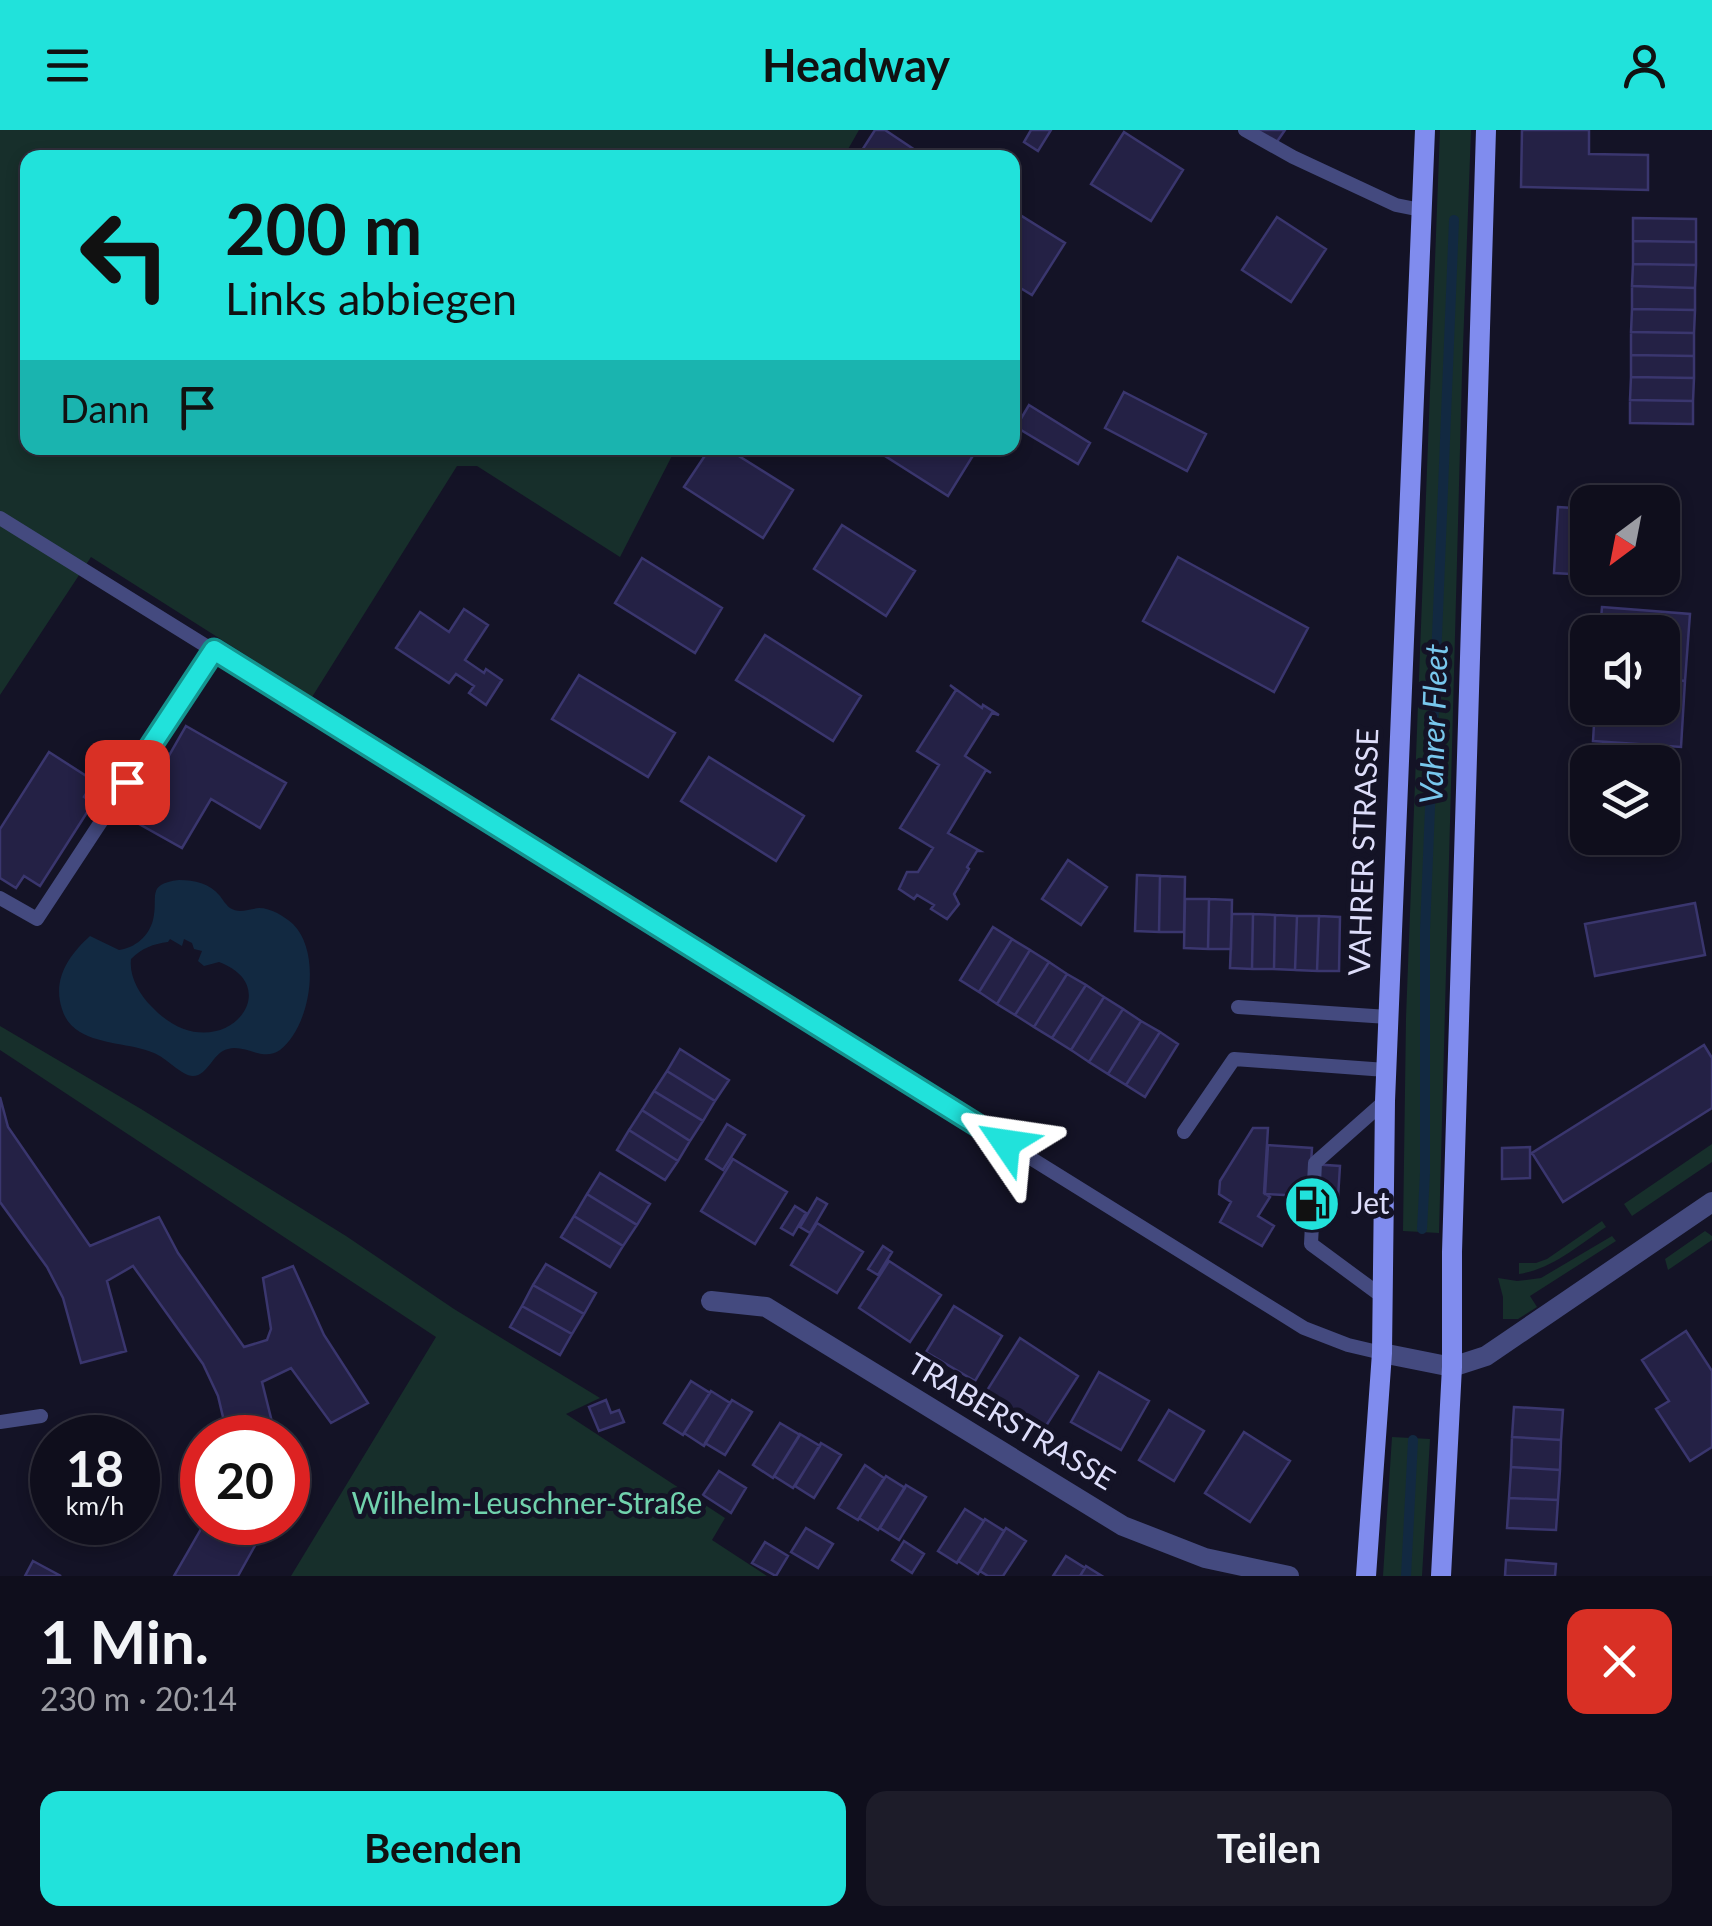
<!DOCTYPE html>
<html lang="de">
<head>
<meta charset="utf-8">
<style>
  body { margin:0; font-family:Lato,sans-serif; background:#1d1c29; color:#f1f3f6; height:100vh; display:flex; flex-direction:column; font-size:38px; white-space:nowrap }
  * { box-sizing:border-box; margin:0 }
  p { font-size:32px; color:#9b9ca3 }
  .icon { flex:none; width:55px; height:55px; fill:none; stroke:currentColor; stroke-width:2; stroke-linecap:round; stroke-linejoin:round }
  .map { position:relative; height:1446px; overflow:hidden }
  .drawer { display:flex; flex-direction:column; background:#0f0e1c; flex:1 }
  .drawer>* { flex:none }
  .hud { position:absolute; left:20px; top:20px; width:1000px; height:305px; border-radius:20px; box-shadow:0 5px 15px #0003,0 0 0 2px #2f2e3b; background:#21e2db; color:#111; overflow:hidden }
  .needle { width:65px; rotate:212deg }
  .fabs { position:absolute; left:1570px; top:355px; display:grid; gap:20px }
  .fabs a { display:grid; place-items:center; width:110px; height:110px; border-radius:20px; background:#0f0e1c; box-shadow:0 5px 15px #0003,0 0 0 2px #2f2e3b; font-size:50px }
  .speed { position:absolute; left:30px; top:1285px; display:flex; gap:20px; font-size:50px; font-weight:700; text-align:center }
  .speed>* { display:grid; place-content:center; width:130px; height:130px; border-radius:50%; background:#0f0e1c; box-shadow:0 5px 15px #0003,0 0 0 2px #2f2e3b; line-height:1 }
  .speed small { font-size:25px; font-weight:400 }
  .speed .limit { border:15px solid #d22; background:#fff; color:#111 }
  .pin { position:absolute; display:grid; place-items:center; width:85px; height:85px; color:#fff; margin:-42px; border-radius:20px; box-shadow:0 5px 15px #0006 }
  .me { position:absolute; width:110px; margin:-55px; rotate:302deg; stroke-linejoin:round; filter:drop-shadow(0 0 8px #0008) }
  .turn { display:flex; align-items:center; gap:35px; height:210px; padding:0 40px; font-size:45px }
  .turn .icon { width:130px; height:130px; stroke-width:2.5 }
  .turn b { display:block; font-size:70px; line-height:85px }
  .then { display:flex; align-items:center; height:95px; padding:0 40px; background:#0003; gap:20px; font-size:38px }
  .round { display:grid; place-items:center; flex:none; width:105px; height:105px; border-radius:20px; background:#1d1c29 }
  .head { display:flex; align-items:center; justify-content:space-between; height:170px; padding:0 40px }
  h1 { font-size:60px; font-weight:700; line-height:75px }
  .button { display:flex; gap:20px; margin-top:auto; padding:20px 40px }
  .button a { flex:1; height:115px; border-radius:20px; background:#21e2db; color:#111; font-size:40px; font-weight:700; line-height:115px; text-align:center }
  .button a+a { background:#1d1c29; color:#f1f3f6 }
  header { display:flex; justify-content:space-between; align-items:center; height:130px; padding:0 40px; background:#21e2db; color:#111; font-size:45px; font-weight:700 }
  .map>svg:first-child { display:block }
</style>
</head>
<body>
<header><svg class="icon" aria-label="menu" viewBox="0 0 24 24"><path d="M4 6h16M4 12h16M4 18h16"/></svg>Headway<svg class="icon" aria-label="person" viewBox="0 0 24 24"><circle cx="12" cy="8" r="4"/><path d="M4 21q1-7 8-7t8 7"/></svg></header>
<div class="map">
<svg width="1712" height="1446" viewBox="0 0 1712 1446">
  <rect width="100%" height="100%" fill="#141326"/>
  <path fill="#172f2b" d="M0,0H859L843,28H28V318H676L620,427L477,336H457L312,567L91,427L0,565Z
    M1440,0H1471L1462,244L1439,1103L1403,1101L1406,888Z
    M0,896L141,979L346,1106L454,1179L600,1268L566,1284L725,1388L712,1410L767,1446H291L436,1207L0,920Z
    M1712,1014V1032L1632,1086L1624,1074Z
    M1602,1091L1606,1097C1579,1115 1552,1139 1519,1144V1133H1536L1547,1129Z
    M1705,1101L1712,1106V1110L1668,1140L1665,1129Z
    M1612,1106L1616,1111L1530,1166L1537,1177L1518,1189H1503V1167L1498,1148L1517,1151L1541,1148Z
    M1392,1307L1430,1309L1422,1446H1383Z"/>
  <path fill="#122941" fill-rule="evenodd" d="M179,750C195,750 209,753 220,766C222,769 227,776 230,778C239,784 249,779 259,778C271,778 284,786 293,794C322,823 311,896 280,920C263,932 245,914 228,919C213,922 208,946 193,946C182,946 165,927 154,923C130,913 102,915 80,902C71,897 65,889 62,879C52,849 69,825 90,806L119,820C135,818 149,806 153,790C159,767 145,754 179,750ZM170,809L182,816L184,809L192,813L194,819L202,821L198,831L204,836L219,832C292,859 216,945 152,877C139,864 129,846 131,829C142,818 153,814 168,812Z"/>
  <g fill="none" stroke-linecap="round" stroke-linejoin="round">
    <path stroke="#122941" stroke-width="10" d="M1422,1099L1425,1043V800L1454,90
      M1406,1446L1413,1310"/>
  </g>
  <path fill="#242145" stroke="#3a366e" stroke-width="2.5" d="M875,0H885L927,28H857Z
    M1031,0H1051L1038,21L1024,12Z
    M1255,0H1285L1276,13Z
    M1522,0H1589V24L1648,25V60L1521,57Z
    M1124,2L1183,40L1151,91L1091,54Z
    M1012,80L1065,113L1032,165L1012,153Z
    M1277,87L1326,119L1291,172L1242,140Z
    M1633,88L1696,89V112L1633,111Z
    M1633,111L1696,112V135L1633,134Z
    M1633,134L1696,135L1695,158L1632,156Z
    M1632,156L1695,158V180L1632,179Z
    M1632,179L1695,180L1694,203L1631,202Z
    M1631,202L1694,203V226L1631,225Z
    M1631,225L1694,226V248L1631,247Z
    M1631,247L1694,248L1693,271L1630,270Z
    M1124,262L1206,304L1187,341L1105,298Z
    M1630,270L1693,271V294L1630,293Z
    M1029,275L1090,313L1078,334L1016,297Z
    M710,318H726L793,360L763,408L684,357Z
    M875,318H964L974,324L948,366L874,319Z
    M1558,377L1588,379V445L1554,443Z
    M842,395L915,441L886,486L814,439Z
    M1178,427L1308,498L1274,562L1143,491Z
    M642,428L722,478L695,523L615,473Z
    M1590,448H1620V454L1589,452Z
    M1602,477L1690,484L1685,551L1662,549V502H1600Z
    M464,479L488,495L465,530L484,543L486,539L502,550L486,575L469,563L474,556L456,544L449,553L396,518L420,482L449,502Z
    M765,505L861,566L833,611L736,550Z
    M579,545L675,603L648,647L552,589Z
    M1662,549L1685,551L1681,617L1593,611L1595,578H1662Z
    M950,555L982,578L983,575L999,585L992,583L965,626L991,643L986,640L948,703L980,721H977L967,737L969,739L954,764L959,774L947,789L931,779L934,775L917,765L914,769L899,759L907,742H918L933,718L900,698L939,635L917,621L956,560Z
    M186,596L286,653L260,698L211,669L182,718L132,690Z
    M49,622L94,651L84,667L93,673L40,756L24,746L16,758L0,748V699Z
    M709,627L804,686L776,731L681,671Z
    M1068,730L1107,757L1081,795L1042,769Z
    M1137,745L1160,746L1159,802L1135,801Z
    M1160,746L1185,747L1184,802H1159Z
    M1185,769H1209L1208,819L1184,818Z
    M1209,769L1232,770L1231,819H1208Z
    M1695,773L1705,825L1595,846L1585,794Z
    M1232,784H1253L1252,839L1230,838Z
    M1253,784L1275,785L1274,839H1252Z
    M1275,785L1297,786L1295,840L1274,839Z
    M1297,786H1319L1317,841L1295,840Z
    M1319,786L1340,787L1339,841H1317Z
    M993,797L1012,809L979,862L960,850Z
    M1012,809L1030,820L997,874L979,862Z
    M1030,820L1049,832L1015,885L997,874Z
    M1049,832L1067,844L1034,897L1015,885Z
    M1067,844L1086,855L1052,908L1034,897Z
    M1086,855L1104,867L1071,920L1052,908Z
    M1104,867L1123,879L1089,932L1071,920Z
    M1123,879L1141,891L1108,944L1089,932Z
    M1141,891L1160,902L1126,955L1108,944Z
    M1160,902L1178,914L1145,967L1126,955Z
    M1704,915L1712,928V978L1563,1072L1532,1023Z
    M680,919L729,950L715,971L667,941Z
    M667,941L715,971L703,991L654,961Z
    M654,961L703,991L690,1011L642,980Z
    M0,967L8,997L90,1116L159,1087L178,1123L244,1217L267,1210L271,1199L263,1148L293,1136L324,1205L368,1273L331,1293L291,1238L262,1252L276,1308H228L218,1266L203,1234L133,1136L107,1151L126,1221L81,1233L63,1168L47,1137L0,1072Z
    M642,980L690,1011L678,1031L629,1000Z
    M727,994L745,1005L723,1040L706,1029Z
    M1253,998H1268L1264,1063L1270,1067L1258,1086L1274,1096L1262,1116L1220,1092L1231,1072L1219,1064L1220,1051Z
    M629,1000L678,1031L665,1050L617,1020Z
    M1268,1015L1312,1018L1311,1034L1340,1036L1337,1084L1303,1081V1066L1265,1064Z
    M1530,1017V1048L1502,1049V1018Z
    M733,1029L787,1062L755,1114L701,1081Z
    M600,1043L650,1074L637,1095L587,1064Z
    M587,1064L637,1095L623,1116L574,1086Z
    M817,1068L827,1074L810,1103L800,1097Z
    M795,1076L806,1083L793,1105L781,1098Z
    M574,1086L623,1116L610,1137L561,1107Z
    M817,1093L863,1122L837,1163L791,1135Z
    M883,1116L892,1122L878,1145L868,1139Z
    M889,1131L941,1165L910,1212L859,1178Z
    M546,1134L596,1163L584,1184L533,1155Z
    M533,1155L584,1184L572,1204L522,1176Z
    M522,1176L572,1204L560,1225L510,1197Z
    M954,1176L1002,1206L975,1251L926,1222Z
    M1686,1201L1712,1241V1317L1690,1331L1656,1279L1669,1271L1642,1230Z
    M1020,1208L1078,1246L1044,1299L986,1262Z
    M1099,1242L1149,1271L1121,1320L1071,1292Z
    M691,1251L710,1263L683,1305L664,1293Z
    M711,1261L730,1273L704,1316L684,1303Z
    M606,1270L611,1283L619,1280L624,1292L599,1301L589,1277Z
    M732,1270L752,1282L725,1325L705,1313Z
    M1514,1277L1563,1280L1561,1310L1512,1307Z
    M1169,1280L1204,1301L1174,1351L1139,1330Z
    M780,1293L800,1305L773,1348L753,1335Z
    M1244,1302L1290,1331L1250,1392L1205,1363Z
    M800,1304L820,1316L793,1358L774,1346Z
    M1512,1307L1561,1310L1560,1340L1511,1337Z
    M821,1313L841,1325L814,1368L795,1356Z
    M865,1335L884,1348L858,1390L838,1378Z
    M1511,1337L1560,1340L1558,1370L1509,1368Z
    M719,1341L746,1358L731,1383L703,1365Z
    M886,1346L905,1358L878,1400L859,1388Z
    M906,1355L926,1367L899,1410L880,1398Z
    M1509,1368L1558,1370L1556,1400L1507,1398Z
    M965,1379L984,1391L957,1433L938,1421Z
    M985,1389L1004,1401L978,1444L958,1431Z
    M205,1392H244L262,1403L238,1446H174Z
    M806,1398L833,1414L818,1438L791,1422Z
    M1006,1398L1026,1411L1003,1446H988L980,1441Z
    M904,1411L924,1424L912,1443L892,1430Z
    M765,1412L788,1426L776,1446L752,1433Z
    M1066,1426L1085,1438L1080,1446H1053Z
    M1506,1430L1556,1434L1555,1446H1505Z
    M33,1431L61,1446H25Z
    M1086,1436L1102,1446H1080Z"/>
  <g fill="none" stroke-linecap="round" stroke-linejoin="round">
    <path stroke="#444a7f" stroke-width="14" d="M1245,0L1293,27L1396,75L1421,80
      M0,388L1304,1198L1348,1215L1382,1223
      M0,768L37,789L214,520
      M1238,877L1388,887
      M1184,1002L1234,929L1386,940
      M1383,1167L1311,1114L1315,1033L1385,971
      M0,1292L41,1286"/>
    <path stroke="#444a7f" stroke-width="20" d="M711,1171L766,1177L1123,1396L1205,1428L1289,1446
      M1382,1223L1452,1237L1486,1226L1712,1072"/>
    <path stroke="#808cee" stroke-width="20" d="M1366,1446L1382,1223L1385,971L1425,0
      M1441,1446L1452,1237V1122L1486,0"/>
  </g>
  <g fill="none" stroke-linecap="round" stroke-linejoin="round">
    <g stroke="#15938e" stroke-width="25">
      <path id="route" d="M127,652L214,520L1006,1013"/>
    </g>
    <use href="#route" stroke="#21e2db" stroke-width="18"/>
  </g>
  <defs>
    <g id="fuel-disc" transform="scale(2.875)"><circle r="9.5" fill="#21e2db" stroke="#141326"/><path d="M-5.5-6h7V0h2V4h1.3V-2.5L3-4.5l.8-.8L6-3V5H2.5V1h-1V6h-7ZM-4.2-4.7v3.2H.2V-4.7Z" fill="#111"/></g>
  </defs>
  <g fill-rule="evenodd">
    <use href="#fuel-disc" x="1312" y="1074"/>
  </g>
  <g text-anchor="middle" stroke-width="10" stroke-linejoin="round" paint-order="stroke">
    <g font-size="30" fill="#ddddfa" stroke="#141326">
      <text transform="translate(1364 722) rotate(-88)" y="10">VAHRER STRASSE</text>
      <text transform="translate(1011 1292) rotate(31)" y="10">TRABERSTRASSE</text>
    </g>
    <g font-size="30" fill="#ddddfa" stroke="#141326" text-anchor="start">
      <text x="1351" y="1084">Jet</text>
    </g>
    <g font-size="30" fill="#71d2ad" stroke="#141326">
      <text x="527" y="1384">Wilhelm-Leuschner-Straße</text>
    </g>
    <g font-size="32" font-style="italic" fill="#78c7ed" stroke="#141326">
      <text transform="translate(1434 594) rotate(-88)" y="11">Vahrer Fleet</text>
    </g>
  </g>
</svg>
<div class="fabs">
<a><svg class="needle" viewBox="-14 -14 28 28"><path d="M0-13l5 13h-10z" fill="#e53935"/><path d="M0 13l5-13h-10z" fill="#9b9ca3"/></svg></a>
<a><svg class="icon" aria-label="sound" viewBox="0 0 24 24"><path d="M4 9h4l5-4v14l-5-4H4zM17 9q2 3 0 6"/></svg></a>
<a><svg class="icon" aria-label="layers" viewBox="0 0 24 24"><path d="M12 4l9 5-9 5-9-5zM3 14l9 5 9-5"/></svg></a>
</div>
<div class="speed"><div>18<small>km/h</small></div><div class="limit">20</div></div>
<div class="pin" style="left:127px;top:652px;background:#d93025"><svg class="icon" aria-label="arrive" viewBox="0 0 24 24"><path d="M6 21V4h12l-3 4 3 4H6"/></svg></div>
<svg class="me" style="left:1006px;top:1013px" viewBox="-20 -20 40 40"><path d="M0-17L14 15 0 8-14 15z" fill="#21e2db" stroke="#fff" stroke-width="4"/></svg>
<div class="hud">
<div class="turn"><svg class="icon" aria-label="left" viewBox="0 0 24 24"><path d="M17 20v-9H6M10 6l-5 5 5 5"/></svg><div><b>200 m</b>Links abbiegen</div></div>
<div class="then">Dann<svg class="icon" aria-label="arrive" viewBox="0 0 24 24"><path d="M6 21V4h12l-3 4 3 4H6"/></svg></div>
</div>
</div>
<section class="drawer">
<div class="head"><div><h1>1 Min.</h1><p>230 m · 20:14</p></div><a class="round" style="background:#d93025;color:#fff"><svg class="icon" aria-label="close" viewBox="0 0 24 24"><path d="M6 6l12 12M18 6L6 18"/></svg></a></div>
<div class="button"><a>Beenden</a><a>Teilen</a></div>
</section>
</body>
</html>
